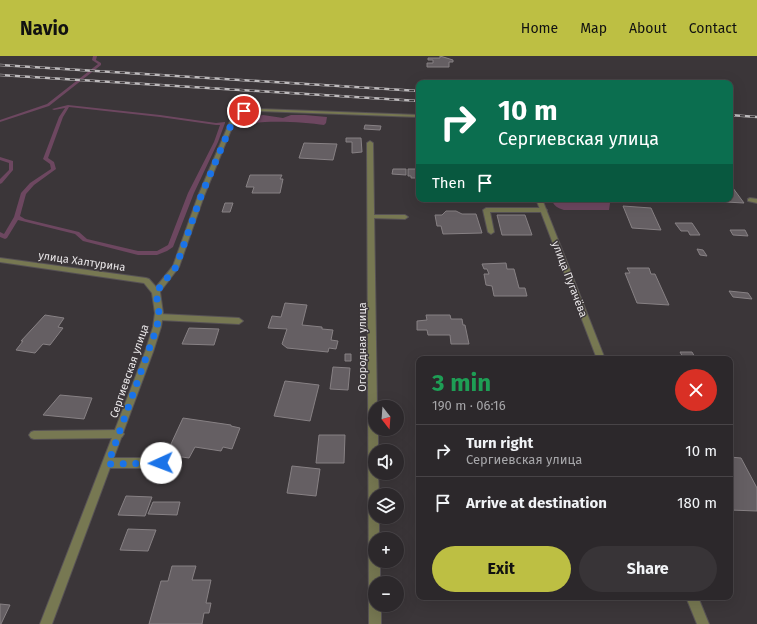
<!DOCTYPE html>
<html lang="en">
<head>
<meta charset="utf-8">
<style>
  body { margin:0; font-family:"Fira Sans",sans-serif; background:#383437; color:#f1f3f6; height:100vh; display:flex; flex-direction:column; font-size:15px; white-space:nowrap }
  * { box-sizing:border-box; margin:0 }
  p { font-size:13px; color:#a6a6a9 }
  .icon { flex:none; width:22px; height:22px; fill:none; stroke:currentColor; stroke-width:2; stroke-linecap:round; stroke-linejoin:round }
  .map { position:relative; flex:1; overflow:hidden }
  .drawer { position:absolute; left:416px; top:300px; width:317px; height:244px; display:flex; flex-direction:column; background:#2c282b; border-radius:8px; box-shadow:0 4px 16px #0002,0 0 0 1px #484447 }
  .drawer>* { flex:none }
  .hud { position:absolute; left:416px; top:24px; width:317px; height:122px; border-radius:8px; box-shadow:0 4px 16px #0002,0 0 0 1px #484447; background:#0b6e4f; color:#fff; overflow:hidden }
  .needle { width:26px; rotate:163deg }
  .tools { position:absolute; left:368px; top:344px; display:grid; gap:8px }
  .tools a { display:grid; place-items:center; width:36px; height:36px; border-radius:50%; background:#2c282b; box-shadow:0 4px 16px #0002,0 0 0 1px #484447; font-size:20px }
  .pin { position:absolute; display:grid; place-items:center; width:34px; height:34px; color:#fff; margin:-17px; border:2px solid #fff; border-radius:50%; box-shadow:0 1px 4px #0007 }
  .me { position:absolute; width:44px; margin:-22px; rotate:268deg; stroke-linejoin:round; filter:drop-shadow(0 0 3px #0008) }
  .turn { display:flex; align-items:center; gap:14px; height:84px; padding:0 16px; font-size:18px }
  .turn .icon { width:52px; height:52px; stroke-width:2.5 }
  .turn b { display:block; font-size:28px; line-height:34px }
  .then { display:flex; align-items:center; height:38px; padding:0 16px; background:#0003; gap:8px; font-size:15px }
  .round { display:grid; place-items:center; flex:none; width:42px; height:42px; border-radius:21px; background:#383437 }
  .headline { display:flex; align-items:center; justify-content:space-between; height:68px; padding:0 16px }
  h1 { font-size:24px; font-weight:700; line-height:30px; color:#1e9e55 }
  .primary-button { display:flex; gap:8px; margin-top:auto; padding:8px 16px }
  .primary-button a { flex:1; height:46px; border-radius:24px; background:#bdbf43; color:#111; font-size:16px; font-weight:700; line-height:46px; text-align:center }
  .primary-button a+a { background:#383437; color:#f1f3f6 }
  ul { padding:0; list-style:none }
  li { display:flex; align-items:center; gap:12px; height:52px; padding:0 16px; border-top:1px solid #484447 }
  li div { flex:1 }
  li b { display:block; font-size:15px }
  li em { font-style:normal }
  header { display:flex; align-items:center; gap:24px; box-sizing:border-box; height:56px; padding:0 20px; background:#bdbf43; color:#111 }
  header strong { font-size:19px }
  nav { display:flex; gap:22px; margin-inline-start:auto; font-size:14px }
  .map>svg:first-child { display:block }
</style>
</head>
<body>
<header>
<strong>Navio</strong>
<nav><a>Home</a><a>Map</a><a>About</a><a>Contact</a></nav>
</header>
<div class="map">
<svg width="757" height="568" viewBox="0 0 757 568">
  <rect width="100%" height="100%" fill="#3b3639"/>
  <path fill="#6d4760" d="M263,59L283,62L291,59H305L327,61L326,67L324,69C304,66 258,63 240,70L238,68L240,65Z
    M552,143H607L610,147L609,154H564C558,152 553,150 552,143Z"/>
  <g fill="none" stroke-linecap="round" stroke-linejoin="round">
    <path fill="#6d4760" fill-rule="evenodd" d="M93,0H97L96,4L101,7V9L49,50L0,66V64L47,48L98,8L92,4Z
      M68,49L160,59L216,67L225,66V67L218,86L194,137L173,191L167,195L157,199H138L83,185L75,178L18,164L7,182L5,183L0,181V176L4,178L14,161L21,137L30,127L51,113L50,108L43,103L59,61L65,52L54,54L52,53ZM69,51L160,61L216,69H220L214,86L188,137L168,189L157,195H138L87,183L79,176L25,163L20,160L26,138L34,129L56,113L54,106L48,102L63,61Z
      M0,101L13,105V114L2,127L0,128V123L9,114V107L0,104Z"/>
  </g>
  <path fill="#655f63" stroke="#878184" d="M440,0L453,4V6H449V11H427V7H433V4H428V2H440Z
    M365,69L381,70L380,74L364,73Z
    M346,82H361L362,96L352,97V86H346Z
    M304,87L337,88L333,104L299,102Z
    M393,113H406V119L392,118Z
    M408,113H419V122H411V120H408Z
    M250,119H282L280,123H283L280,137H252L254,131H246Z
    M730,128L744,147L708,145L707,143H730Z
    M225,147H233L230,156H222Z
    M623,150L651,152L661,174L632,172Z
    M446,155H456L462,158H476L482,177L443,178L441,170H437L435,159H442Z
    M497,159H525L532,179H502Z
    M675,167H692L700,179H690L688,175H681Z
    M730,174H745L748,180L733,179Z
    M697,193L703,194L707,200L700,199Z
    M506,207L507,213H514L519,232H525L527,240H494L492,230L486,229L484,218H489L487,213H484L482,208Z
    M627,212H649L651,218H655L669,249L637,247L625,217H630Z
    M729,235L748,237L752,243L733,241Z
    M285,247L307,249L302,269L322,271V273L333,274L331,284L338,285L336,293L329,292L328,296L287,292L282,288L287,273L268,272L272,260L281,261Z
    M45,259L64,262L58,271L63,272L50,289L43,288L35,297L16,294L23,285H21Z
    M426,259H450L451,263H462L463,269H465L469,288H451L450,279H428L427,274H417V265L427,264Z
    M189,272L219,273L214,289L182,288Z
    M680,296H692L696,303H684Z
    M345,298H351V305H345Z
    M333,311L350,312L348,334L330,333Z
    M285,325L319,329L310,365L274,360Z
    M60,339L92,342L84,363L43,359Z
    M183,362L231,369V370L240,372L232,393L223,391L221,395L195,391L189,402L168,399L171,388Z
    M319,379H345L344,407H316Z
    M730,401L741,402L757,432V455L730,454Z
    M292,410L320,413L316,440L287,437Z
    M126,440L152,441L145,460L118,459Z
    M153,446H180L177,459L148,458Z
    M128,473L156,474L148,495L120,494Z
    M172,510H196L192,524H211L206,547H211L209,557H204L202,568H149L161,525H168Z
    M0,548L10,549L1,568H0Z"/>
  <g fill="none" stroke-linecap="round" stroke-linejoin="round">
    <g stroke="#575255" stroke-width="2">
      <path id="lane" d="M750,142L757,143V147L748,145V143Z
        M486,152H544L547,154L544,156H490L494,176L491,178L488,176L483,154Z
        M372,159H405L408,161L405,163L370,162L369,161Z
        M159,258L239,262L243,265L239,268L159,264L155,261Z
        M119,374L122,375L124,378L122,381L119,382L34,383L31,382L29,379L31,376L34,375Z
        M108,402H161L164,404L166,407L164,410L161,412H108L105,410L103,407L105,404Z"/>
    </g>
    <g stroke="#575255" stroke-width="2">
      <path id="street" d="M259,53L419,59V61L259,55L245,56L235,64L204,140L179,211L160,236L163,257L161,271L153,296L52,568H40L145,296L153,271L155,257L152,237L144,227L0,206V202L146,222L149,223L156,231L173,210L198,140L231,63L242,54Z
        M370,85L373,87L377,351H375V373H378V395H375V417H378L379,439H375V461H379V483H375V505H380V527H375V549H381V568H369L367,87Z
        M536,143H542L605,303H597Z
        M686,541H698L709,568H697Z"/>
    </g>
    <use href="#lane" fill="#777852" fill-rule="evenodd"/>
    <use href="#street" fill="#777852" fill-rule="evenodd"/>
    <g stroke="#bebbbd" stroke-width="2.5">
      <path id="rail" d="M0,9L419,35
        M0,19L419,45
        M730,59L757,61"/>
    </g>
    <use href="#rail" stroke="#3b3639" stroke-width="1.5" stroke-dasharray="5" stroke-linecap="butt"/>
  </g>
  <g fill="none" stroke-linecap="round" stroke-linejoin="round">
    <path stroke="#1a73e8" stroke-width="7" stroke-dasharray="0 12.6" d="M161,407L108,408L157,271L159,257L156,236L176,211L201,140L229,74L233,63L244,55"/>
  </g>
  <g text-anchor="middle" stroke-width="3" stroke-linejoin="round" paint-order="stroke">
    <g font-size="11" fill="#eae7e9" stroke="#3b3639">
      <text transform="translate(82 205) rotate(8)" y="4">улица Халтурина</text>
      <text transform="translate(570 223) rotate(69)" y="4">улица Пугачёва</text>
      <text transform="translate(362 291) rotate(-90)" y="4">Огородная улица</text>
      <text transform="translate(129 315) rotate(-71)" y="4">Сергиевская улица</text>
    </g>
  </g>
</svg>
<div class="tools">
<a><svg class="needle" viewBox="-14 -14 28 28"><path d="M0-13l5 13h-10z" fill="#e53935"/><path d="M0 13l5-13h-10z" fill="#a6a6a9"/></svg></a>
<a><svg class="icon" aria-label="sound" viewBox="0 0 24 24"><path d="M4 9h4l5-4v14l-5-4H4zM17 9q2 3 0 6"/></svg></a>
<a><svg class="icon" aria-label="layers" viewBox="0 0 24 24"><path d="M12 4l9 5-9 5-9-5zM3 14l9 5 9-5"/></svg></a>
<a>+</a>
<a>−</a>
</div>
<div class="pin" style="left:244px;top:55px;background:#d93025"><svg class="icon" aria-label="arrive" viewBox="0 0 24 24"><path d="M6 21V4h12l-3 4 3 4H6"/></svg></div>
<svg class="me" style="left:161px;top:407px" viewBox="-20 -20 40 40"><circle r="19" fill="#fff"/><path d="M0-13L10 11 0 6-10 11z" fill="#1a73e8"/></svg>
<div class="hud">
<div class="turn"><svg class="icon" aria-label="right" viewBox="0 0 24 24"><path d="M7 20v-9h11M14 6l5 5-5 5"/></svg><div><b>10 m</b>Сергиевская улица</div></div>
<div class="then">Then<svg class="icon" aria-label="arrive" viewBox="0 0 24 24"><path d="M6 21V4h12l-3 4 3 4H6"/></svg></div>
</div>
<section class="drawer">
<div class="headline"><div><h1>3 min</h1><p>190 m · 06:16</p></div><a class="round" style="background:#d93025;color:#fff"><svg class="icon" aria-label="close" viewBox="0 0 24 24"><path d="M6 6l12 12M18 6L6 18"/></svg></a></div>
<ul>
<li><svg class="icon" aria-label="right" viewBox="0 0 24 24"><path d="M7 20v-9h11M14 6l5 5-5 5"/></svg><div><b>Turn right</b><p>Сергиевская улица</p></div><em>10 m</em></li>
<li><svg class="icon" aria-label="arrive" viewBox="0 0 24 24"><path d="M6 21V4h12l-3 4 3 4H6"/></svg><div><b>Arrive at destination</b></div><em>180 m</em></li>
</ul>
<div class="primary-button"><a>Exit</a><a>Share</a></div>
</section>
</div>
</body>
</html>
